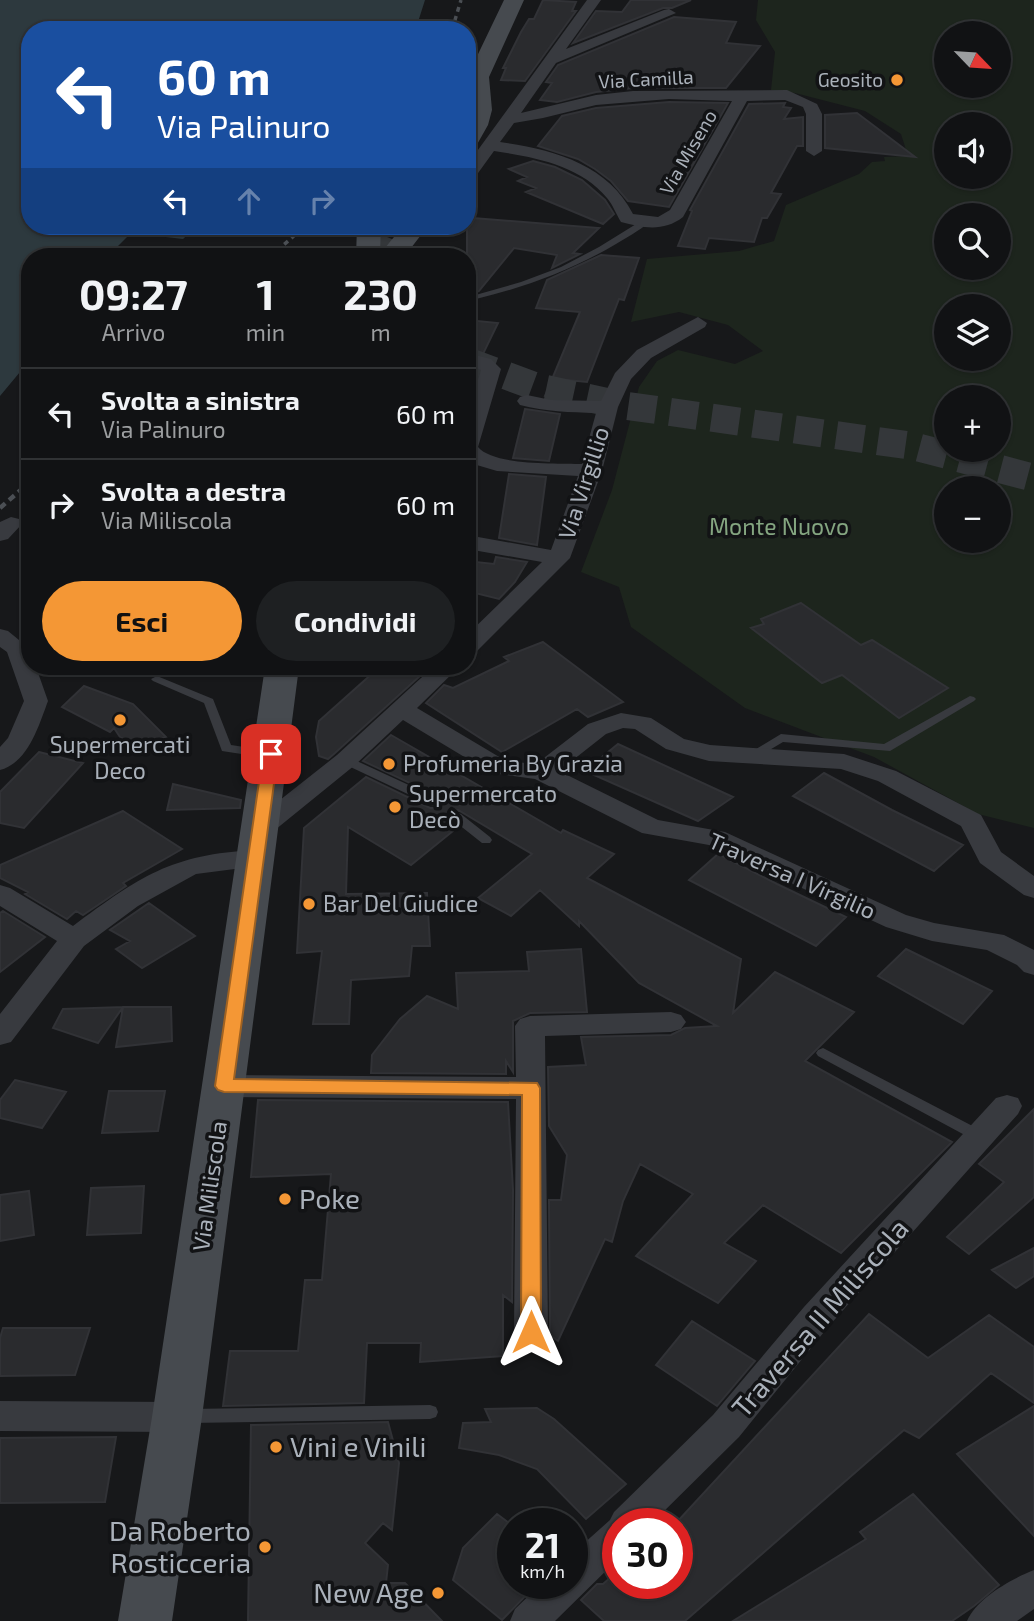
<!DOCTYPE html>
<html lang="it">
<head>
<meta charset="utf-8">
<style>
  body { margin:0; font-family:"Exo 2",sans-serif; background:#1e2022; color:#f1f3f6; height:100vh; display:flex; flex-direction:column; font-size:26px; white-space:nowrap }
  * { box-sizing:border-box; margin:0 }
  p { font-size:23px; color:#9c9ea0 }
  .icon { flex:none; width:38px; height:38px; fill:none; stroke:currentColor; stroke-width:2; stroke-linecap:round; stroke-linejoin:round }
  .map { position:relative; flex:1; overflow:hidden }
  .side { position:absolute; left:21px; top:248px; width:455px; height:427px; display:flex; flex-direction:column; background:#111214; border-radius:28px; box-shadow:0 2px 5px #0004,0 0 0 2px #303234 }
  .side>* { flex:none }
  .banner { position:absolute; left:21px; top:21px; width:455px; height:214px; border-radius:28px; box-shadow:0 2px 5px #0004,0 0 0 2px #303234; background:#1a4fa0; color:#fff; overflow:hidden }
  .needle { width:46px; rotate:115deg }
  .tools { position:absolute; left:934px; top:21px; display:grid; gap:14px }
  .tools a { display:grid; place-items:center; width:77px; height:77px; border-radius:50%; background:#111214; box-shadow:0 2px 5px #0004,0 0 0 2px #303234; font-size:35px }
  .speed { position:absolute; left:497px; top:1508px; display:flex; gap:14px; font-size:35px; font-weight:700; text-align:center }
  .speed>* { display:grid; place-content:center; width:91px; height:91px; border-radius:50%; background:#111214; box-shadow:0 2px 5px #0004,0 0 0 2px #303234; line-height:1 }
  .speed small { font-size:18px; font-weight:400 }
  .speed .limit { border:10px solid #d22; background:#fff; color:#111 }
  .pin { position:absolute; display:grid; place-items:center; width:60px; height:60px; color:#fff; margin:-30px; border-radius:14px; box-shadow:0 4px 10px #0006 }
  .me { position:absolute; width:77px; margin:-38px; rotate:0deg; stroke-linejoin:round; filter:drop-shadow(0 0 5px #0008) }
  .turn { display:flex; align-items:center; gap:24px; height:147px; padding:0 21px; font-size:32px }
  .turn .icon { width:91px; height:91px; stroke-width:2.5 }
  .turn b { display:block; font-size:49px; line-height:60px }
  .lanes { display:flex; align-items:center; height:66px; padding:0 21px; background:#0003; justify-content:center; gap:35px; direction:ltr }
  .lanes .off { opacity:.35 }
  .eta { display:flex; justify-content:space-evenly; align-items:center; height:119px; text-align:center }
  .eta b { font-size:42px; font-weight:700; line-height:49px }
  .action { display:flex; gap:14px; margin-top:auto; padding:14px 21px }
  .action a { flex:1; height:80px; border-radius:42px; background:#f49735; color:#111; font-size:28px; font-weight:700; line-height:80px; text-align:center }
  .action a+a { background:#1e2022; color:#f1f3f6 }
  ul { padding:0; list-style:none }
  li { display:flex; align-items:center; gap:21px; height:91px; padding:0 21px; border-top:2px solid #303234 }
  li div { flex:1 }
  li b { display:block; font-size:26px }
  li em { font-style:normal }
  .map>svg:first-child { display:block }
</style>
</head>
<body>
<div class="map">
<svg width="1034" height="1621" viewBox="0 0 1034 1621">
  <rect width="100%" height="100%" fill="#17181a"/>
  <path fill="#1d251d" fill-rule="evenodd" d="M758,0H1034V828L978,814L874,757L745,708L631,627L619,587L581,572L612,490L639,387L657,361L678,350L735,364L763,351L728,325L679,312L631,322L647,259L739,251L774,241L786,205L859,174L872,162L885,161L884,157L908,156L901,134L865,111L795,93L771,90L775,52L756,20ZM947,33H999V86H947ZM947,124H999V177H947ZM947,215H999V268H947ZM947,306H999V359H947ZM947,397H999V450H947ZM947,488H999V541H947Z"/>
  <path fill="#2d393e" d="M0,0H425L418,22L398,23L394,30H30V226H197L183,239L131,233L118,246L166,255L163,257H30V360L0,396Z"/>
  <path fill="#2a2b2e" stroke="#313236" stroke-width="2" d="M543,0L576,2L572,11H576L525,81L501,80L506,68H503L521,32L529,19H534Z
    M631,0H691L672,8H663L573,43L596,11L622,12Z
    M674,17L736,22L726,43L760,46L726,88H633L596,92L557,102L540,100L552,83L546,82L558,65Z
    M669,102L728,103L669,207L628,201L611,181L595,169L578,159L538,146L562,116L596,108Z
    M785,103L783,107L791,108L784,119L803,117V146H797L771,193L781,194L767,218H762L754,242L709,238L705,249L678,246L692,211L690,210L749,104Z
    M857,113L915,157L825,148V115Z
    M533,161L555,167L582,180L605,200L614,214L603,224L526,192L536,188L518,181L527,177L509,169Z
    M473,218L599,228L573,253L580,254L552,268L557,255L514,248L479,291L470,295L473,300L467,306V221Z
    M601,255L639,258L624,300L619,299L587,382L567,380L563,398L545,396L580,312L536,308L547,280Z
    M467,320L498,323L483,354L467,351Z
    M525,409L560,414L549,461L513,458Z
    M509,474L546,477L537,545L499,538Z
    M496,557L527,562L515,582L499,599L467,591V561L494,564Z
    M801,603L861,645L872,640L948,688L899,718L842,675L822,683L751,628L764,624L761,619Z
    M543,642L623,702L588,717L577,709L502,752L426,703L444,685L453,688L509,661L504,657Z
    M369,667H401L421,675L335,753L328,759L319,756L316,737L319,721L375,671Z
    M84,686L133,704L166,737L137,747L120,737L114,728L110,732L62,707Z
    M391,735L561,833L563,830L614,854L587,878L741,959L733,1013L775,972L854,1012L805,1061L952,1142L841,1253L763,1205L724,1243L756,1261L718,1303L636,1256L693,1194L640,1164L623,1201L612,1242L605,1239L558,1341L550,1335L549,1200H561L567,1155L549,1126L548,1067L586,1065L581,1037L671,1035L685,1028L717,1026L639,983L579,921V926L540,890L511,916L478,898L532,854L458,810L448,816L458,827L411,865L348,827L346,894L427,893L430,946H412L409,976L351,980L349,1024H313L322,951L297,953L304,828L366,777L430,808H436L444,803L440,797L363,761Z
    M618,744L733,797L698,821L585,771Z
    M39,752L83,763L24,828L0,823V792Z
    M824,773L892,810L963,845L934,871L793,796Z
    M173,784L241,800L240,808L167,810Z
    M123,811L182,849L123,883L126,886L83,915L76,911L67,919L25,894L28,892L0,878V865Z
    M718,854L777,884L846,917L816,946L689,880Z
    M149,903L195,936L142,968L116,949L130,941L110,930Z
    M3,911L45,937L0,972V913Z
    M581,949L587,1012L530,1013L513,1021V1072L506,1061V1074L371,1073L372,1055L400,1019L427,996L458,1009L456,973L529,971L527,952Z
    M906,949L992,991L963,1024L878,976Z
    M123,1007L98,1043L53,1028L63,1009Z
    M123,1007H171L172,1041L116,1047Z
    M15,1080L66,1092L42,1128L0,1118V1100Z
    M109,1091H165L158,1131L102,1133Z
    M258,1100L508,1102L513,1190L512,1302L503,1295V1356L420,1362L421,1343H367L364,1403L223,1406L230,1351H298L305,1280H322L331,1174L251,1177Z
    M1034,1109V1197L969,1254L947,1237L1004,1182L979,1164Z
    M144,1186L141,1233L87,1235L91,1188Z
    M29,1191L34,1235L0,1241V1195Z
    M1034,1248V1276L1016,1288L992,1270Z
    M869,1314L928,1358L989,1315L1034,1347V1403L991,1373L919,1438L904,1430L685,1621H604L581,1600L597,1584H603L618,1571V1584H677V1522Z
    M692,1321L755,1361L717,1406L656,1365Z
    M3,1328H90L75,1375L0,1376V1338Z
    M1034,1406V1536L957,1454Z
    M537,1408L554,1419L626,1484L586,1519L537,1469L499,1455L459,1448L463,1423L491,1422L485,1409Z
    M388,1422L399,1463L392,1530L383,1523L365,1543L388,1565L386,1583H405L442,1621H248L251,1425Z
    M116,1437L105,1502L0,1503V1438Z
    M913,1494L999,1585L974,1606L952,1621H733L866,1539L860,1532Z
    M497,1514L513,1526V1584H537L502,1620L453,1580L463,1548Z"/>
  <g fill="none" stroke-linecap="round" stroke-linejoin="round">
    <path stroke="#34373a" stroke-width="22" stroke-dasharray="22 11" stroke-linecap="butt" d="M378,257L391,226"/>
    <path stroke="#34373a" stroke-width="28" stroke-dasharray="28 14" stroke-linecap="butt" d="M467,361L537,387L621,405L913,446L1034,478"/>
    <path fill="#383a3f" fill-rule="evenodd" d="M641,221L648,223C639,231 627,237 616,244C572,270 526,287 476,299L472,296L521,282L561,267L599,247Z
      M157,676L213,699L231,745L271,751L273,754L271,757L267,758L222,751L204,703L153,681L151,679Z
      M970,696L974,697L976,699L974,701L890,751L783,742L753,760L749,761L743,757L781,734L884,744Z
      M346,756L439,799L441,802L435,806L431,805L342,763L340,760L342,757Z
      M457,813L461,814L490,837L492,840L490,843H482L453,820L451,817Z
      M823,1048L984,1132L986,1136L984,1140L979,1141L974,1140L818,1056L816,1053L818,1050Z
      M430,1405L436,1407L438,1412L436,1417L430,1419L188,1423L182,1421L180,1416L182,1411L188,1409Z"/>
    <path fill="#383a3f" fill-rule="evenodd" d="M587,0H601L566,49L664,10L669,9L676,13L556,63L521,113L596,95L633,91L787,90L817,104L822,114V151L814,156L806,151V114L803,107L785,100L747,101L683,217C664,232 643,228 621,222C616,214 613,205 607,198C580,165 534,157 494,151L473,180L467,182V165ZM669,99L732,101L670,210L658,217L633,214C608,164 552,149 500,142L514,123L543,118L596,105Z
      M698,317L707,323L705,327L651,358L631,379L618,407L602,471L570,558L475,653L467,655V635L542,562L467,549V535L551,550L578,476L497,471L470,463L467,460V416L481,370L467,365V353L491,359L501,369L478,447C494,466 557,463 582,464L596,413C570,412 546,412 520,405L517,401L520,397L527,395L551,400L601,401L615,373L637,350Z
      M11,517L19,519L22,524L8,539L0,541V522Z
      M0,629L8,631L30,649V667H36L48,701C39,725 28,763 0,770V747L8,738L24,701L7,652L0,647Z
      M433,667H459L417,708L506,761L536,764L588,724L621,713L651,718L684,739L710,745L844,754L896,771L981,815L1001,852L1034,876V898L1024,895L980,863L961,826L878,781L841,769L709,761L666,749L635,729L623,728L606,734L559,771L658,820L725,832L906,915L934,923L1004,935L1034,950V975L1024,972L1017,965L987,950L932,941L886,927L709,845L642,833L535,779L491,773L403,720L355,765L270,834L261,836L252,834L248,828L252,822L337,755Z
      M256,850L266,853L269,859L266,865L196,874L138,906L84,946L11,1042L0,1045V1014L57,941L0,906V885L10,888L73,926C139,877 171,854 256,850Z
      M671,1012L681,1015L686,1022L681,1029L671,1032L545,1036L548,1332L543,1342L531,1346L519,1342L514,1332L516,1099L224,1097L213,1094L209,1086L213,1078L224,1075L516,1077L515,1026L520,1019L530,1016Z
      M1007,1095L1018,1098L1022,1106L1018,1114L828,1327L739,1437L651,1524H618V1559L555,1621H510L515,1609L541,1584H572V1554L610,1520L614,1512L713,1415L804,1307L996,1098Z
      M0,1401L177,1402L190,1406L195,1417L190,1428L177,1432L0,1431Z
      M1034,1570V1609L1017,1621H967C977,1598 1011,1579 1034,1570Z"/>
    <path fill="#464a4f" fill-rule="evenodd" d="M504,0H524L489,77L492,110L488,125L475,148L467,150V121L471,107H467L468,75Z
      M357,226H381L380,254L403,226H428L404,257H356Z
      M265,667H299L202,1417L172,1621H118L152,1417Z"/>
    <path stroke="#4b4f54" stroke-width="3.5" stroke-dasharray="5 4.5" stroke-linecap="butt" d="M452,30L461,0
      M270,257L305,226"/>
    <path stroke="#4b4f54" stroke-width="4.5" stroke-dasharray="7 5" stroke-linecap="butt" d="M0,508L30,482"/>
  </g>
  <path fill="#f49735" stroke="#9f6222" stroke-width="2" d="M271,749L278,754L234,1079L537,1083L540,1088L541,1332L538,1337L531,1340L524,1337L521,1332L522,1095L224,1092L218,1090L215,1086L263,754Z"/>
  <g fill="#f49735" stroke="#121315" stroke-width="2.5">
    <circle cx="897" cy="80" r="7"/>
    <circle cx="120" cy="720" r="7"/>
    <circle cx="389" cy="764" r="7"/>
    <circle cx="395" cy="807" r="7"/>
    <circle cx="309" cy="904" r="7"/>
    <circle cx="285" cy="1199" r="7"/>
    <circle cx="276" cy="1447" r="7"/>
    <circle cx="265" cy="1547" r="7"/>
    <circle cx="438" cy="1593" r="7"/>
  </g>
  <g text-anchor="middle" stroke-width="7" stroke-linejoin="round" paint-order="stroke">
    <g font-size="19" fill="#aab1ba" stroke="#121315">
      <text transform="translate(646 79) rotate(-3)" y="7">Via Camilla</text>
      <text transform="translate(688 152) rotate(-60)" y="7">Via Miseno</text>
    </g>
    <g font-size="19" fill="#aab1ba" stroke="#121315" text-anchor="end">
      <text x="883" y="87">Geosito</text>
    </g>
    <g font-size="23" fill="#aab1ba" stroke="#121315">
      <text transform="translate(584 483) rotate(-72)" y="8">Via Virgillio</text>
      <text transform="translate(792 876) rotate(24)" y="8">Traversa I Virgilio</text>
      <text transform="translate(210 1186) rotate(-82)" y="8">Via Miliscola</text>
    </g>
    <g font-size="23" fill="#84a580" stroke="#121315">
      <text x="779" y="535">Monte Nuovo</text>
    </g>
    <g font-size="23" fill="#aab1ba" stroke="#121315" text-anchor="start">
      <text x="120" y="753" text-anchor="middle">Supermercati<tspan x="120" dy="26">Deco</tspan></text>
      <text x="403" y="772">Profumeria By Grazia</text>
      <text x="409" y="802">Supermercato<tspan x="409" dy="26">Decò</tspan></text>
      <text x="323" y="912">Bar Del Giudice</text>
    </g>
    <g font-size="28" fill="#aab1ba" stroke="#121315" text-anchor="start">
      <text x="299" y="1209">Poke</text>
      <text x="290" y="1457">Vini e Vinili</text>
      <text x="251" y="1541" text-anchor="end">Da Roberto<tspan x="251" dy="32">Rosticceria</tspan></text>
      <text x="424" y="1603" text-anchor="end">New Age</text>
    </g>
    <g font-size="28" fill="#aab1ba" stroke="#121315">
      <text transform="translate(820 1318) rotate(-49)" y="10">Traversa II Miliscola</text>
    </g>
  </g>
</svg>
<div class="tools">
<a><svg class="needle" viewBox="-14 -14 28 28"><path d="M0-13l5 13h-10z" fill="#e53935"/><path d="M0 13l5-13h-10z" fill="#9c9ea0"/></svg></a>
<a><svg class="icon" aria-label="sound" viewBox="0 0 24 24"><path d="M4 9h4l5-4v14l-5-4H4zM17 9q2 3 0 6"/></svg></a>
<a><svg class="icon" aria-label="search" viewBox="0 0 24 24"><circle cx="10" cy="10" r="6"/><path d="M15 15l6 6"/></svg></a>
<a><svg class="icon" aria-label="layers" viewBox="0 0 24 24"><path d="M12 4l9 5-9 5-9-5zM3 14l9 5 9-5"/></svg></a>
<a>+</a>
<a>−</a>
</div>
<div class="speed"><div>21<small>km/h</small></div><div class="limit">30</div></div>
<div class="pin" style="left:271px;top:754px;background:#d93025"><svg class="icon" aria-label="arrive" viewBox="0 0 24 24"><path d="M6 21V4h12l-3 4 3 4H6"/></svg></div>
<svg class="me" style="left:531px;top:1332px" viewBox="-20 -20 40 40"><path d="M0-17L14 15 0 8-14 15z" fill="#f49735" stroke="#fff" stroke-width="4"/></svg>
<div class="banner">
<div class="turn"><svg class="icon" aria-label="left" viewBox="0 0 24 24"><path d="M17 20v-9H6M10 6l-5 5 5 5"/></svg><div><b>60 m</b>Via Palinuro</div></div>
<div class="lanes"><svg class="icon" aria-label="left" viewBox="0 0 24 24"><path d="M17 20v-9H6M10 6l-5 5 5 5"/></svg><svg class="icon off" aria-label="ahead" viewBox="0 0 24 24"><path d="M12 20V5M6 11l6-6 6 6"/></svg><svg class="icon off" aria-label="right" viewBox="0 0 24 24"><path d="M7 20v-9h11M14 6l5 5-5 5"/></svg></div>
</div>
<section class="side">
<div class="eta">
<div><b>09:27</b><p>Arrivo</p></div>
<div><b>1</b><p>min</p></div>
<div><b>230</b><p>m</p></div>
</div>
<ul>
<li><svg class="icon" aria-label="left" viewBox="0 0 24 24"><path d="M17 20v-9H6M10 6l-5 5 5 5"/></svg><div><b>Svolta a sinistra</b><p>Via Palinuro</p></div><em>60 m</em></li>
<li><svg class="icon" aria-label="right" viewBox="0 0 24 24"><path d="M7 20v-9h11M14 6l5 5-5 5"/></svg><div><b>Svolta a destra</b><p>Via Miliscola</p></div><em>60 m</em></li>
</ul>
<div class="action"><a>Esci</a><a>Condividi</a></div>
</section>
</div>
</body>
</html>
